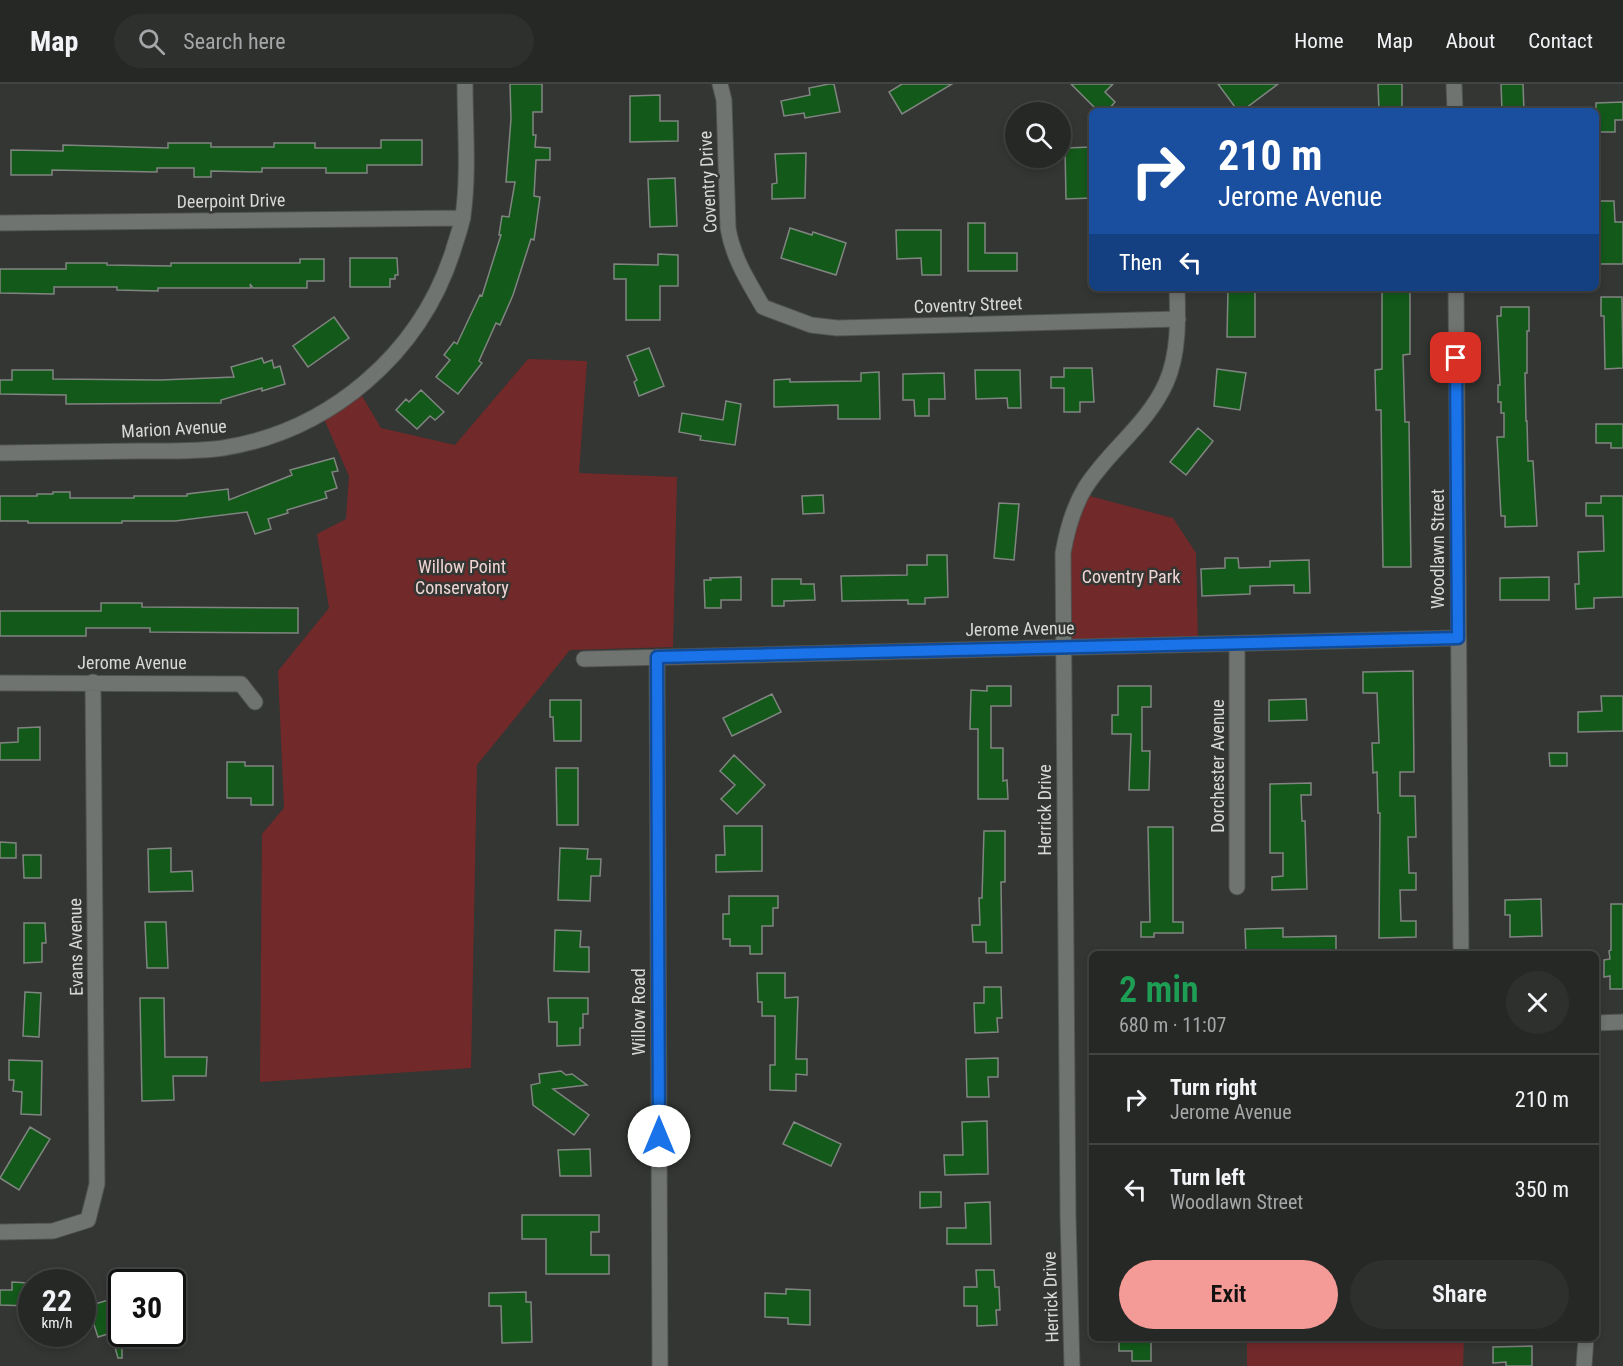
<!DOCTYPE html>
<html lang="en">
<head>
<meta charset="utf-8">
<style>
  body { margin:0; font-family:"Roboto Condensed",sans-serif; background:#2e302e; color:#f1f3f6; height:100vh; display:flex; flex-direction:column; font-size:22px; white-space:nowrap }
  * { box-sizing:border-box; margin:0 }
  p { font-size:20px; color:#a4a6a7 }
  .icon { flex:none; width:33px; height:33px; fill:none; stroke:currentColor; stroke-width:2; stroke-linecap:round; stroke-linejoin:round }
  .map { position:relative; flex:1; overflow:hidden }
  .panel { position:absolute; left:1089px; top:867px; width:510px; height:390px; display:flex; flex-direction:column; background:#262826; border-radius:9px; box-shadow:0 3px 9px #0003,0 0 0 2px #424443 }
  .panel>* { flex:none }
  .banner { position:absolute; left:1089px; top:24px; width:510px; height:183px; border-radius:9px; box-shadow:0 3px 9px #0003,0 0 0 2px #424443; background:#1a4fa0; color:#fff; overflow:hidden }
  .controls { position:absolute; left:1005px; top:18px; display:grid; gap:12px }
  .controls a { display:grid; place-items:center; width:66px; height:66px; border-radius:50%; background:#262826; box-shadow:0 3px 9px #0003,0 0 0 2px #424443; font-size:30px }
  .speed { position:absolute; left:18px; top:1185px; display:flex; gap:12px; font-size:30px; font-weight:700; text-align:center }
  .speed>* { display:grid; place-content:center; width:78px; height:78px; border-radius:50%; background:#262826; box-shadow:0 3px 9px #0003,0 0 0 2px #424443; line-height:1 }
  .speed small { font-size:15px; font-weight:400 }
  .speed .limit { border:3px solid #111; border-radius:9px; background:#fff; color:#111 }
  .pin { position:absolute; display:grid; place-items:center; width:51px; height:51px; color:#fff; margin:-26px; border-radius:12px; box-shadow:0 3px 9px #0006 }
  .me { position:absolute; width:66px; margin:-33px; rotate:0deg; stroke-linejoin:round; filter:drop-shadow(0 0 4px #0008) }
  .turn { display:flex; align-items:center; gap:21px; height:126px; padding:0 30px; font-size:27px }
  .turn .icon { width:78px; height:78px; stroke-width:2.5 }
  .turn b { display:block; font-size:42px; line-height:51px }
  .then { display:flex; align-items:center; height:57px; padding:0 30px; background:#0003; gap:12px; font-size:22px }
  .round { display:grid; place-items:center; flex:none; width:63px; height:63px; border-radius:32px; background:#2e302e }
  .head { display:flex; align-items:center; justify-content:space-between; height:102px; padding:0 30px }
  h1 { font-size:36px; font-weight:600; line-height:45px; color:#1e9e55 }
  .action { display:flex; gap:12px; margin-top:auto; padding:12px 30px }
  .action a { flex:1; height:69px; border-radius:36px; background:#f59b97; color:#111; font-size:24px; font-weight:600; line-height:69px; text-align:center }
  .action a+a { background:#2e302e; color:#f1f3f6 }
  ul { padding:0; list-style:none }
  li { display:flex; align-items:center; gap:18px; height:90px; padding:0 30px; border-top:2px solid #424443 }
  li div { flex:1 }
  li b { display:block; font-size:22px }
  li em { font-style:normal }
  header { display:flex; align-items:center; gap:36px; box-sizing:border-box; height:84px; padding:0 30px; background:#262826; border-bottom:2px solid #424443 }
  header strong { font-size:28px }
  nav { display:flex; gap:33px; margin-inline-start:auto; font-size:21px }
  .search { width:420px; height:54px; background:#2e302e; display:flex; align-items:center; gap:15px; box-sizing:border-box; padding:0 21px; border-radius:33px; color:#a4a6a7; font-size:22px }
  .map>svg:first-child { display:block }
</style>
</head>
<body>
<header>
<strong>Map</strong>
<div class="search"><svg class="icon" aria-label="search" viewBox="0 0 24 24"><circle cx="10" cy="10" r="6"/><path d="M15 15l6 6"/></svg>Search here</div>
<nav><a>Home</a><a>Map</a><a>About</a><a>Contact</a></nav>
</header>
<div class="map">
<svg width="1623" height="1282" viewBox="0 0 1623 1282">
  <rect width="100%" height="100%" fill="#333633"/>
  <path fill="#72292a" d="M528,275L587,277L579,389L677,393L673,563L570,566L477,681L471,984L260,998L262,750L284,724L278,587L329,524L317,450L346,435L349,392L324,335L362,312L381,344L455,361Z
    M1082,410L1173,434L1196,469L1198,559L1066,560V481Z
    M1247,1254H1464L1463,1282H1247Z"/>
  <path fill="#13591a" stroke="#818581" stroke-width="1.5" d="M510,0H542V28H533V51H536L535,63L550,64V76H536L534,112L540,113L534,156L531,155L513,211L500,241L496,239L479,277L482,279L458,310L436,293L450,276L444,271L454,258L457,260L480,211L482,212L501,151H499L502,132L509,133L515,98H506L511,35Z
    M829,0H834L840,28L805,34L804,29L784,32L781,17L810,11L809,4Z
    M902,0H952L902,30L889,8Z
    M1071,0H1113L1105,8L1115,18L1107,27H1098Z
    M1218,0H1278L1242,27H1238Z
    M1378,0H1402V27H1379Z
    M1501,0H1523L1524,27H1502Z
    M660,11V37H678V57L630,58V12Z
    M1623,18V36H1615V48H1596V19Z
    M381,56H422V81H367V89H326V84H262V88L211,87V93H194V84H157V88L52,86V91H11V66L63,67V61L168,64V59H211V63H274V59H315V64H381Z
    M1092,63V114L1066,115L1065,64Z
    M806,69L805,114L772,115V100L777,99L775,70Z
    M675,94L677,142L650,143L648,95Z
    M1596,117H1614L1615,138H1623V180H1597Z
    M968,139H985V169H1017V187H968Z
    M790,144L812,151L813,148L846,159L836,191L781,174Z
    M896,146H941V191H922L921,174L897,175Z
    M658,170L678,171V202H660V236H626V195H614V180L658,181Z
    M350,174H397L398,191H395V195H390V203H350Z
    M300,175H324V197H307V204H253L250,200L251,204H158V207L117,206V203H54V210L0,209V185H66V179H107V181L171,182V179H300Z
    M1228,204H1255V253H1227Z
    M1382,204H1410V270L1403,271L1405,338H1409L1411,483H1383L1381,326H1376L1375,286L1382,285Z
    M1601,213H1622L1623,284L1605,285L1604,232H1601Z
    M1501,223H1529V247H1527V289H1525L1526,337H1527L1528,377H1533L1537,442L1505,443V432H1501L1497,353H1504V329H1501V318H1498V301H1500L1497,232H1501Z
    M334,233L349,254L308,283L293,262Z
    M649,264L664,302L639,312L634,298L637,296L627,272Z
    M262,274L264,279L272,276L274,284L280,282L285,300L262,307V304L221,316V319L66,320V311L0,310V296H12V286H53V295L160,296L234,293L231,283Z
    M1064,284H1092L1094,318H1080V328H1064V304H1051V293H1064Z
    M1217,285L1246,289L1240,326L1214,322Z
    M975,286H1020L1021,324H1008L1007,314L976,315Z
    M879,288L880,335H838V321L774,323V296L790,295V298L861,297V289Z
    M944,289L945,315H929V332H915L914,316H903V290Z
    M421,306L444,328L435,336L430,332L417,345L396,326L406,315L409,318Z
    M726,317L741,320L735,361L700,356L701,352L679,348L682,329L723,336Z
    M1596,340H1623V364H1611V359H1596Z
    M1198,344L1213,357L1186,391L1170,378Z
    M334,374L338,387L332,388L337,404L325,408L327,414L287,426L288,429L268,435L271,445L255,450L247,428L175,437H122V439H28V437H0V412H37V410H53V408H70V414H134V412H187V410L228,405L229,416L292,391L290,386Z
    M823,411L824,429L803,430L802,412Z
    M1601,412H1623V513L1594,514V524L1576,525L1575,500H1579L1578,468L1604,467L1603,432H1586V419H1601Z
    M999,419L1019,420L1014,476L994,474Z
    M927,471H947L948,513L925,514V520H908V516L842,517L841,492L907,491V481H927Z
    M1225,474H1238L1239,484L1270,483V477L1309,476L1310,509H1294V501L1250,502V510L1202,512L1201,485L1225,484Z
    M741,493V516H721V524H705L704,496H711L710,494Z
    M1549,493V516H1500V494Z
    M772,495H801V500H814L815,516L784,517V522H772Z
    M101,519H142V523L298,524V549L150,548V544H86V552H0V527H101Z
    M1413,587L1414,688H1400V712H1415L1416,753H1408L1409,789H1416V806H1400L1401,837H1416V853L1379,854L1380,729H1378L1377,688L1373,689L1372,659H1379L1377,609H1363V588Z
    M987,602H1011V622H991V664H1003V697L1007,696L1008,715H978V645H970L971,606L987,607Z
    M1118,602H1151V623H1142V667H1150L1149,706H1129L1131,650H1112V631H1118Z
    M772,610L781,628L732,652L723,634Z
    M1601,612H1623V647L1578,648V628L1602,627Z
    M1306,615L1307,636L1269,637V616Z
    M550,616H581V657H554L553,633H550Z
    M40,643V676H0V659L18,658V644Z
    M1549,669H1567V682H1550Z
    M734,671L765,701L737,730L721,715L735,701L720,687Z
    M227,678H245V682H273V721H251V714H227Z
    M556,684H578V741H557Z
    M1311,699V711H1301L1302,737H1305L1307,805L1272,806V793L1283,792V769H1270V700Z
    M724,742H762V787L716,788V771H725Z
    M1148,743H1173V838H1183V849H1154V853H1141V838H1150Z
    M984,747H1005V798H1001L1002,869H986V858H973L972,841H980L979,814H982Z
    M0,758L16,759V774H0Z
    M171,764V788L192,787L193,807L149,808L148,765Z
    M560,764L588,765L587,775H601L600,792H591L590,817L558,816Z
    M23,771H41V794H24Z
    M729,812H778V824H773V842H762V870H750V862H730V855H723V830H729Z
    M1541,815L1542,852L1510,853V831H1505V816Z
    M1611,820H1623V905H1610V892L1604,893V876L1610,875L1609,867L1611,866Z
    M145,838H166L168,884H147Z
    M24,839H45L46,859H42V878L24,879Z
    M1283,844V853L1336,852V870H1246L1245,845Z
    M555,846L581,847L580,863H589V888L554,887Z
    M757,889H785V914L798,913L796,975H807V991L796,990V1007L770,1006V981H775V932H762V918H758Z
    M984,903H1001L1002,934H997L998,948L975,949L974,919H984Z
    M25,908L41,909L39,953L23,952Z
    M140,914H164L165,973H207L206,992H173L174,1016L142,1017Z
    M548,914H588V930H583V944H580V961L557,962V938H549Z
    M998,974V993H988L989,1013H967L966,975Z
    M9,976L42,977L41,1031L21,1030L22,1008L13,1007L14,996H9Z
    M561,987L566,991L572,990L587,1001L553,1005L589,1031L574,1051L533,1021L531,1001L540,999L539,990Z
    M987,1037L988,1090L945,1091L944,1071H963L962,1038Z
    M794,1038L841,1060L831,1082L783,1060Z
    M30,1043L50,1055L19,1106L0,1094Z
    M590,1065L591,1092H560L558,1066Z
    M920,1108H941V1123L920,1124Z
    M990,1118L991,1160H947V1144H966L965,1119Z
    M522,1131H599V1148H591V1171H609V1190H546V1155H522Z
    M976,1186H994L995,1203H999L1000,1226H996L997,1241L977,1242V1222H964V1203H977Z
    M12,1198L29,1199V1222L0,1221V1206H12Z
    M786,1205L810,1206V1241L788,1240V1234L765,1233V1209L786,1210Z
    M526,1208V1218H531L532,1258L502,1259L501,1222H489V1209Z
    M122,1212V1274H118L111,1249L98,1253L88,1222Z
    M1119,1254H1151V1277H1132V1267H1119Z
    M1532,1262V1282H1506V1278L1493,1279V1263Z"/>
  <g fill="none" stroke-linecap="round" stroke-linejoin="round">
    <g stroke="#505250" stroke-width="17">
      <path id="street" d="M720,0L724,16L728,144C733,174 748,197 763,223L811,241L837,244L1178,235
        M1454,0L1455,27
        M0,139L463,134
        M1456,204L1461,870
        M0,369C46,368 91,368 137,367C165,367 195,368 223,364C330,347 420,270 453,167C456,156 461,144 463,132C469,89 465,44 465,0
        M1237,560V803
        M657,573L660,1282
        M584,575L1458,554
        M0,599L241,600L255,618
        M1596,939L1623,938
        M0,1148L53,1147L88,1136L97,1100L93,598
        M1072,1282L1068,1132L1063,469C1067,446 1073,424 1085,404C1109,366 1147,341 1166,299C1179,270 1178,235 1177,204
        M1584,1282L1586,1254"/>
    </g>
    <use href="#street" stroke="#707470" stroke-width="15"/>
  </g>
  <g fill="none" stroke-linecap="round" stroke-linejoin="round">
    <g stroke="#114b97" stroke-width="15">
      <path id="route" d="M659,1052L657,573L1458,554L1456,274"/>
    </g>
    <use href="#route" stroke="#1a73e8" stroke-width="10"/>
  </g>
  <g text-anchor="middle" stroke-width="5" stroke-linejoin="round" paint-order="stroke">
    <g font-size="18" fill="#d8d9d7" stroke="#333633">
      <text transform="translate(708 98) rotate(-93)" y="6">Coventry Drive</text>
      <text transform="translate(231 117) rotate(-1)" y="6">Deerpoint Drive</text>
      <text transform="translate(968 221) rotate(-2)" y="6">Coventry Street</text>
      <text transform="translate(174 345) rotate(-3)" y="6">Marion Avenue</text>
      <text transform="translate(1438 465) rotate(-90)" y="6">Woodlawn Street</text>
      <text transform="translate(1020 545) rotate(-1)" y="6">Jerome Avenue</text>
      <text x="132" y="585">Jerome Avenue</text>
      <text transform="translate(1218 682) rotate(-90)" y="6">Dorchester Avenue</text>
      <text transform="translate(1045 726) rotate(-90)" y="6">Herrick Drive</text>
      <text transform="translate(76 863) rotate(-91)" y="6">Evans Avenue</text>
      <text transform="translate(639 928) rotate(-90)" y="6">Willow Road</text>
      <text transform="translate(1051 1213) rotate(-92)" y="6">Herrick Drive</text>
    </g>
    <g font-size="18" fill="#efd5d3" stroke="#333633">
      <text x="462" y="489">Willow Point<tspan x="462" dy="21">Conservatory</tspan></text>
      <text x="1131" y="499">Coventry Park</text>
    </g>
  </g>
</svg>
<div class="controls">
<a><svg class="icon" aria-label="search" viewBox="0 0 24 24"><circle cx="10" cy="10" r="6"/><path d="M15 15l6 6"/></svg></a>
</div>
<div class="speed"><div>22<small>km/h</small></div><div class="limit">30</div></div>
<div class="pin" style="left:1456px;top:274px;background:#d93025"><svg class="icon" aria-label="arrive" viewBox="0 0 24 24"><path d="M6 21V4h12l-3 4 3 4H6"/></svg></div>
<svg class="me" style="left:659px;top:1052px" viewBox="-20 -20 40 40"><circle r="19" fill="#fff"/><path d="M0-13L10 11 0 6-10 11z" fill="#1a73e8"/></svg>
<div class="banner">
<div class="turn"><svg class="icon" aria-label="right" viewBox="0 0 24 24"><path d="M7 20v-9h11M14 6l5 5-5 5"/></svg><div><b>210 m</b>Jerome Avenue</div></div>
<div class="then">Then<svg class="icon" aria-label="left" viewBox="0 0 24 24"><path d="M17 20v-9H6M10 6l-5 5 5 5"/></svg></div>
</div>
<section class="panel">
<div class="head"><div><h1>2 min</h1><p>680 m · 11:07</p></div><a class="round"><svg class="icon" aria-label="close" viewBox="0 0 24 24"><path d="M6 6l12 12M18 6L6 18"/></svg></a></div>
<ul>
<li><svg class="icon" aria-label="right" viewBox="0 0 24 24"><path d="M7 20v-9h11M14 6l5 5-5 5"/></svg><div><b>Turn right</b><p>Jerome Avenue</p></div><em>210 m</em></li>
<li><svg class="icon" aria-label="left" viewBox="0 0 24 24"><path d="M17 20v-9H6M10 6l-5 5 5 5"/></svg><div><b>Turn left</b><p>Woodlawn Street</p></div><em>350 m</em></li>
</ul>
<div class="action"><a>Exit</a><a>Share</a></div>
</section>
</div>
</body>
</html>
